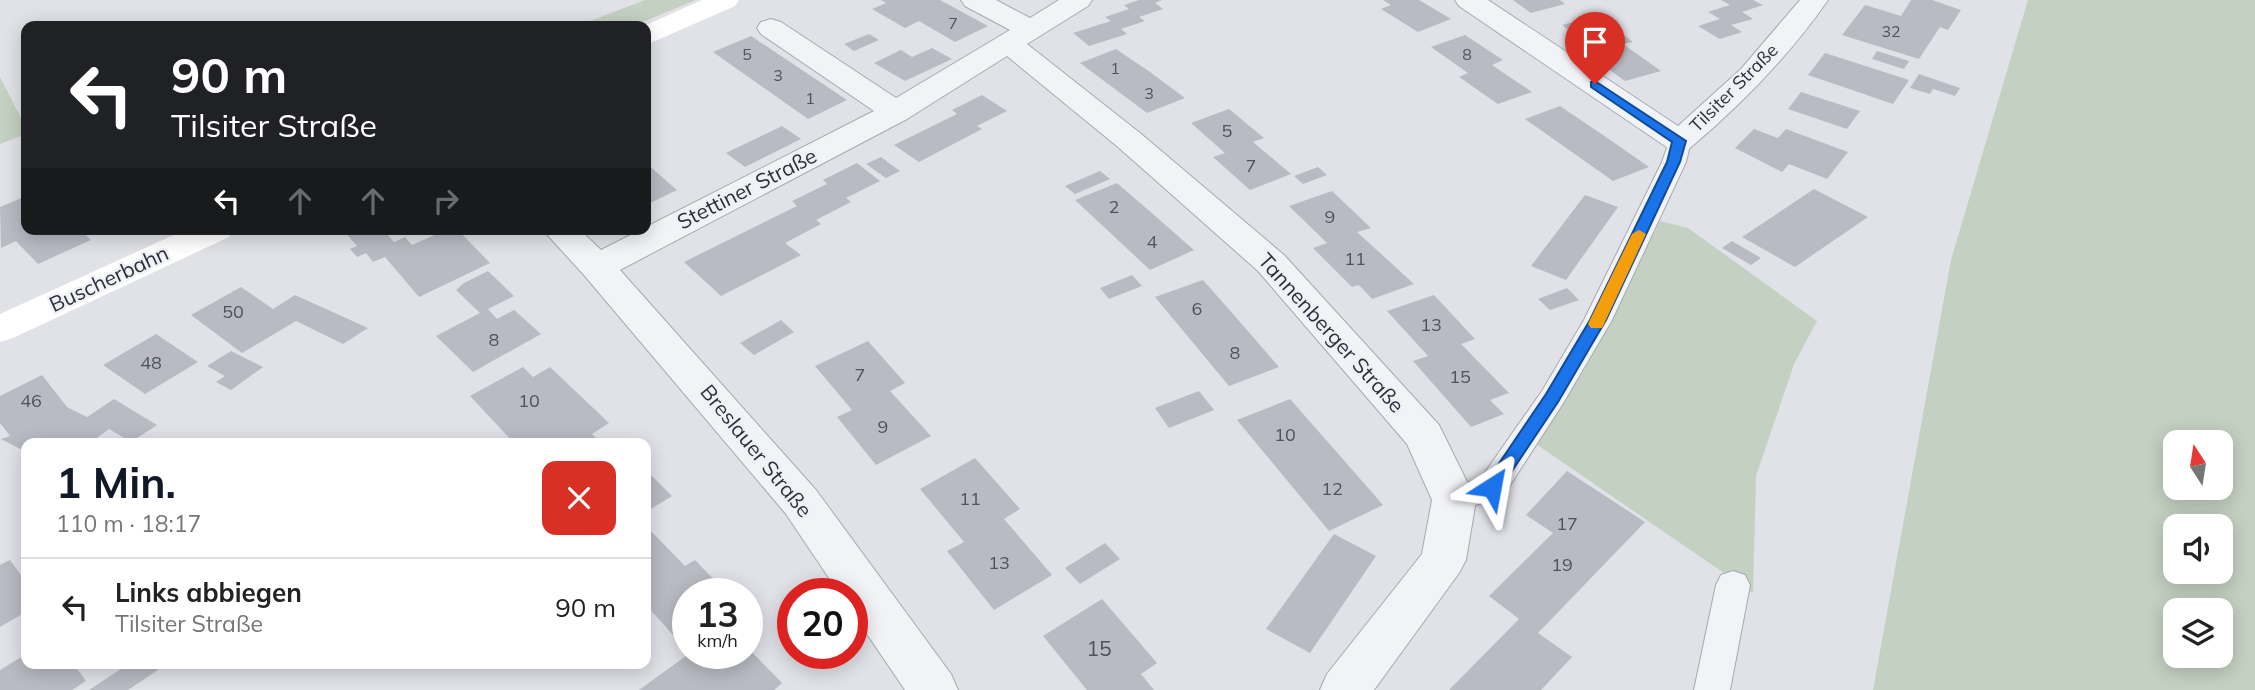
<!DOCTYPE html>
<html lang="de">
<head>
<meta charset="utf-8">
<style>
  body { margin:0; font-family:Mulish,sans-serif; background:#f2f2f2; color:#222; height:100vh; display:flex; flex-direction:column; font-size:26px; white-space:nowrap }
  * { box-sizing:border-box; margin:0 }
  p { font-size:23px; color:#767676 }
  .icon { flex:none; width:38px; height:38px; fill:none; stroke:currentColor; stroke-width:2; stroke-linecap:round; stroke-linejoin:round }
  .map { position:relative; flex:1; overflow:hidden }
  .panel { position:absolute; left:21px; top:438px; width:630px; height:231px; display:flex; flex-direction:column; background:#fff; border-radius:14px; box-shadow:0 4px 18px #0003 }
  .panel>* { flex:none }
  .guide { position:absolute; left:21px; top:21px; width:630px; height:214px; border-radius:14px; box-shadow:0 4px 18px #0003; background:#202124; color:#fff; overflow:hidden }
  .needle { width:46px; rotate:348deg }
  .fabs { position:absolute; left:2163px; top:430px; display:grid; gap:14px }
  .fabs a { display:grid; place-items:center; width:70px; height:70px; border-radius:14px; background:#fff; box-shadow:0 4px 18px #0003; font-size:35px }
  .speed { position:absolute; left:672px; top:578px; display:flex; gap:14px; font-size:35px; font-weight:700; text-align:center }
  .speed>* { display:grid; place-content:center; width:91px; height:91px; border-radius:50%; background:#fff; box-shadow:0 4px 18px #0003; line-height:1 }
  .speed small { font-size:18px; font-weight:400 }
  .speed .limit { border:10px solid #d22; background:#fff; color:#111 }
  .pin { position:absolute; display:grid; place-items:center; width:60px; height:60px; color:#fff; margin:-72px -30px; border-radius:50% 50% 50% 0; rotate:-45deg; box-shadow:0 0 7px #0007 }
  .pin .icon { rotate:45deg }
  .me { position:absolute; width:77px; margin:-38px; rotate:34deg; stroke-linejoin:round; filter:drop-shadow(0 0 5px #0008) }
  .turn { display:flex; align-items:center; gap:24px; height:147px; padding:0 35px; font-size:32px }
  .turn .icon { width:91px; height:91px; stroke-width:2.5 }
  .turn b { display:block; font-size:49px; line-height:60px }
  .lanes { display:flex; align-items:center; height:66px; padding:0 35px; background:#0003; justify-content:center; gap:35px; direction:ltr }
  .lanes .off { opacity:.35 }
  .round { display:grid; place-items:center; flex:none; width:74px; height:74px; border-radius:14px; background:#f2f2f2 }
  .summary { display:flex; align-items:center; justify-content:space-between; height:119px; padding:0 35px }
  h1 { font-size:42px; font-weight:700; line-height:52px; color:#111827 }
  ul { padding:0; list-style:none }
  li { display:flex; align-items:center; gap:21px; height:98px; padding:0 35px; border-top:2px solid #e0e0e0 }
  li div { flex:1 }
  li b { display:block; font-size:26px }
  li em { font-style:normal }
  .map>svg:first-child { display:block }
</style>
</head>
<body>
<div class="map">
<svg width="2255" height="690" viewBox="0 0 2255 690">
  <rect width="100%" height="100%" fill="#e0e2e7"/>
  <path fill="#c4d0c2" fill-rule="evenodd" d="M645,0H696L633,26H577Z
    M2028,0H2255V690H1873L1951,260ZM2175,443H2221V488H2175ZM2175,527H2221V572H2175ZM2175,611H2221V656H2175Z
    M0,77L26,128V134L0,144Z
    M1660,221L1688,228L1817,321L1794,364L1756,476L1753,593L1536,444L1587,365Z"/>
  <path fill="#b8bbc3" d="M881,0H940L988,26L955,42L919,21L905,28L872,9L886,3Z
    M1139,0H1162L1155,3L1163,9L1139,17L1145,21L1121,29L1127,34L1089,46L1073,33L1111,21L1105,17L1129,9L1124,5Z
    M1383,0H1419L1451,19L1418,32L1381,9L1391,5Z
    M1513,0H1560L1565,4L1531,13Z
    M1721,0H1753L1763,5L1742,12L1753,19L1731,25L1742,32L1720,39L1698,26L1720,19L1708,12L1730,5Z
    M1911,0H1932L1961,10L1948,30L1940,27L1919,59L1842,35L1865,5L1901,16Z
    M1597,16L1633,42L1623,44L1661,71L1625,81L1587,54L1597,51L1562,25Z
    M869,34L879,40L854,51L844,44Z
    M1465,35L1503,60L1492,65L1532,92L1498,104L1459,77L1468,73L1431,47Z
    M751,36L847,100L808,119L713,52Z
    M932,48L952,59L905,81L874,63L901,50L912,57Z
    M1116,49L1150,72L1185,98L1147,113L1080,63Z
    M1877,51L1909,61L1904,69L1872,59Z
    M1825,53L1909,80L1893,104L1808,75Z
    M1919,74L1960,88L1955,96L1933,89L1930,94L1910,88Z
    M1801,92L1860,111L1847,129L1788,109Z
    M982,95L1007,111L977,126L982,129L919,162L894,145L957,114L952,110Z
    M1560,106L1603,135L1649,167L1613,181L1525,119Z
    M1229,109L1264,138L1253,142L1291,174L1250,190L1213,157L1225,153L1191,123Z
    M782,126L801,139L745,167L726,153Z
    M1754,129L1778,138L1786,129L1848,152L1827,179L1789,164L1782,172L1735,148Z
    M881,157L900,171L886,178L866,164Z
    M646,163L677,190L646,205Z
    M857,163L880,181L846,198L851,202L816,220L821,224L785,243L801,255L721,296L684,262L797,206L792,201L827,184L823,180Z
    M1318,167L1327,175L1303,184L1294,176Z
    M1100,171L1110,179L1075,194L1065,186Z
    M1117,183L1154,215L1194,250L1150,270L1075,200Z
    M1814,189L1868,217L1795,267L1742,237Z
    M1332,191L1371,228L1357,232L1414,284L1372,299L1359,285L1352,287L1313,248L1327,243L1289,206Z
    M1585,195L1618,207L1573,270L1566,280L1531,266Z
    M26,196V229H80L91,240L38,264L16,241L1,248L0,207Z
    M342,229H396L386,233L394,242L405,237L412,245L448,229H457L490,263L419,297L385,257L373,262L366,253L357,257L350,249L357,246Z
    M1732,241L1761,258L1751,265L1722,248Z
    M488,271L514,296L488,309L497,319L514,310L541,334L473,372L436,336L480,313L456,290L464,283Z
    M1132,275L1142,286L1109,299L1100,288Z
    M1203,280L1240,322L1279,367L1229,386L1155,297Z
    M241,287L273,309L295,295L368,328L343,344L296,321L242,353L191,315Z
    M1567,288L1579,300L1550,310L1538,299Z
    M1434,295L1475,339L1461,344L1509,393L1490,400L1504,414L1471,427L1413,361L1428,356L1387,311Z
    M781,320L794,332L754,355L740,343Z
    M156,334L198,362L145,394L103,365Z
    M868,341L905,383L890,391L931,436L876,465L837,417L852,410L815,366Z
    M231,351L263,367L231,390L216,382L225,376L207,366Z
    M523,367L533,377L550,367L609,423L592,434L601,443H514L470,396Z
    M42,375L67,407L87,417L114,399L157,425L131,442L109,429L90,443H26V452L1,439L10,436L0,423V396Z
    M1199,391L1214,410L1169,428L1155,408Z
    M1290,399L1334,449L1383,505L1329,531L1237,420Z
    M975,458L1020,509L1004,519L1052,575L994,610L947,551L964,542L920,489Z
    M646,470L672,496L646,512Z
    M1567,471L1645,522L1538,633L1572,657L1541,690H1449L1519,619L1489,596L1553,533L1526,515Z
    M646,526L685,566L695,560L727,593H688V626L674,636L646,605Z
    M1334,534L1376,556L1310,653L1266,629Z
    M1105,543L1120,559L1080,584L1065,568Z
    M10,560L26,582V612L0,627V565Z
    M1102,599L1157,663L1141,674L1154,690H1087L1043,636Z
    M747,647L782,683L774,690H639L690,653L704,668L724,653H747Z
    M26,654V663H73L86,681L72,690H0V670Z
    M130,663H152L158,670L128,690H89Z"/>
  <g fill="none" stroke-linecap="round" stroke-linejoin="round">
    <g stroke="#a6a9b1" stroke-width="2">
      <path id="lane" d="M1679,134L1687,136L1691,141L1686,162L1612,320L1562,405L1503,496L1454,512L1443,509L1438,500L1443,491L1481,478L1542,391L1584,320L1662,162L1671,136Z
        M1733,571L1745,575L1750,585L1730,690H1694L1716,585L1721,575Z"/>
    </g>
    <g stroke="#a6a9b1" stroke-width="2">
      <path id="street" d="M961,0H996L1030,18L1059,0H1092L1088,6L1027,44L1140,133L1284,255L1439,425L1476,500L1466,560L1459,573L1374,690H1320L1327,674L1422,554L1432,500L1407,444L1258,271L1118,147L1007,56L907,119L620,270L816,490L951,674L958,690H905L852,612V593H839L786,514L584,275L542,229H579L601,250L874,111L761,34L757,28L761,22L771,19L781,22L896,98L1010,30L965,6Z
        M1455,0H1488L1678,126L1741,69L1800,0H1828C1789,56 1742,104 1690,148L1679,151L1668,148L1459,6Z"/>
    </g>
    <use href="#lane" fill="#f2f3f6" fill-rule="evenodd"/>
    <use href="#street" fill="#f2f3f6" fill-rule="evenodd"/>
    <path fill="#fff" fill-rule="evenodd" d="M702,0H739L735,6L646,45L644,26Z
      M187,229H234L229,237L13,338L0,342V314Z"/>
  </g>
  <path fill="#1a73e8" stroke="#114b97" stroke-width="2" d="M1595,81L1686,141L1680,162L1606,320L1558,402L1498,492H1485L1483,487L1546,394L1590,320L1667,162L1672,142L1591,87V82Z"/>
  <path fill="#f59e0b" d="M1639,230L1646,234L1604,324L1602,328H1591L1588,324L1632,234Z"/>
  <g text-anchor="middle" stroke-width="5" stroke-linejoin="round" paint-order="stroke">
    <g font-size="16" fill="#4e525e">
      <text x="953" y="29">7</text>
      <text x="1891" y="37">32</text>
      <text x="747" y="60">5</text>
      <text x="1467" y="60">8</text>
      <text x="1115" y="74">1</text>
      <text x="778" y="81">3</text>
      <text x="1149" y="99">3</text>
      <text x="810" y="104">1</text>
    </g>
    <g font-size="18" fill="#2b2f3d" stroke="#eff1f5">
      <text transform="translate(1734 88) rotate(-45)" y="6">Tilsiter Straße</text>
    </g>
    <g font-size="18" fill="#4e525e">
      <text x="1227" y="137">5</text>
      <text x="1251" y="172">7</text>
      <text x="1114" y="213">2</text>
      <text x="1330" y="223">9</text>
      <text x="1152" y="248">4</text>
      <text x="1355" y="265">11</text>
      <text x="1197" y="315">6</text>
      <text x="233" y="318">50</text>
      <text x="1431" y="331">13</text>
      <text x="494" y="346">8</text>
      <text x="1235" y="359">8</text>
      <text x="151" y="369">48</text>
      <text x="860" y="381">7</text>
      <text x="1460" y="383">15</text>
      <text x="31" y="407">46</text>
      <text x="529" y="407">10</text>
      <text x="883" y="433">9</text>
      <text x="1285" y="441">10</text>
      <text x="1332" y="495">12</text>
      <text x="970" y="505">11</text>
      <text x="1567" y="530">17</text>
      <text x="999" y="569">13</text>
      <text x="1562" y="571">19</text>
    </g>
    <g font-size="21" fill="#2b2f3d" stroke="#eff1f5">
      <text transform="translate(747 189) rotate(-27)" y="7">Stettiner Straße</text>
      <text transform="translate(109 279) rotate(-25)" y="7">Buscherbahn</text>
      <text transform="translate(1331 333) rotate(48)" y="7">Tannenberger Straße</text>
      <text transform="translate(756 451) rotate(51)" y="7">Breslauer Straße</text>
    </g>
    <g font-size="21" fill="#4e525e">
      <text x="1099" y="656">15</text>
    </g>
  </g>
</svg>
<div class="fabs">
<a><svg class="needle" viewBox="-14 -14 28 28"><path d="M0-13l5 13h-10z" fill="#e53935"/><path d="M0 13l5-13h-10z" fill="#767676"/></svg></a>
<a><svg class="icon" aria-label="sound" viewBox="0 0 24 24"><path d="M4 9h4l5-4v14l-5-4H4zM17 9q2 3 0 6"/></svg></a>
<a><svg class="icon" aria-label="layers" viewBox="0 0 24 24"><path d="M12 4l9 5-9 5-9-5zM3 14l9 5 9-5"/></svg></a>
</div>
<div class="speed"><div>13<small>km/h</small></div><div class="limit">20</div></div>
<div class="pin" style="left:1595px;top:84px;background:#d93025"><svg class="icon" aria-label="arrive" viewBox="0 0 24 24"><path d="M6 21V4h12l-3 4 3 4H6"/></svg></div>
<svg class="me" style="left:1492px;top:487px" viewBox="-20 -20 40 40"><path d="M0-17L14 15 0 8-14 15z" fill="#1a73e8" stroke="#fff" stroke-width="4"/></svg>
<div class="guide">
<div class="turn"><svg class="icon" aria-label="left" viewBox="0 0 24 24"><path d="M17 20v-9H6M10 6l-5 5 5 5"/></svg><div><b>90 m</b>Tilsiter Straße</div></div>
<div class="lanes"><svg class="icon" aria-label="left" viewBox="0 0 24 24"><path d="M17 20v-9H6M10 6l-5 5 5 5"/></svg><svg class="icon off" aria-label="ahead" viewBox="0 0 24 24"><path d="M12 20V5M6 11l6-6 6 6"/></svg><svg class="icon off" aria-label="ahead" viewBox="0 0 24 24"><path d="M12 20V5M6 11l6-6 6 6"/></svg><svg class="icon off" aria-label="right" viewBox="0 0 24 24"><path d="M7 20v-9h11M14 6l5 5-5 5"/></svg></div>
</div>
<section class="panel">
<div class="summary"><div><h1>1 Min.</h1><p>110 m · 18:17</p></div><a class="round" style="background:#d93025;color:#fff"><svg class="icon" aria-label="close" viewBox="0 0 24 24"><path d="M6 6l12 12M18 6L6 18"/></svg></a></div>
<ul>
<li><svg class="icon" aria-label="left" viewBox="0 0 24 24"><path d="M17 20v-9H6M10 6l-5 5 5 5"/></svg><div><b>Links abbiegen</b><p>Tilsiter Straße</p></div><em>90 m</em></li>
</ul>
</section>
</div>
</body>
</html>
